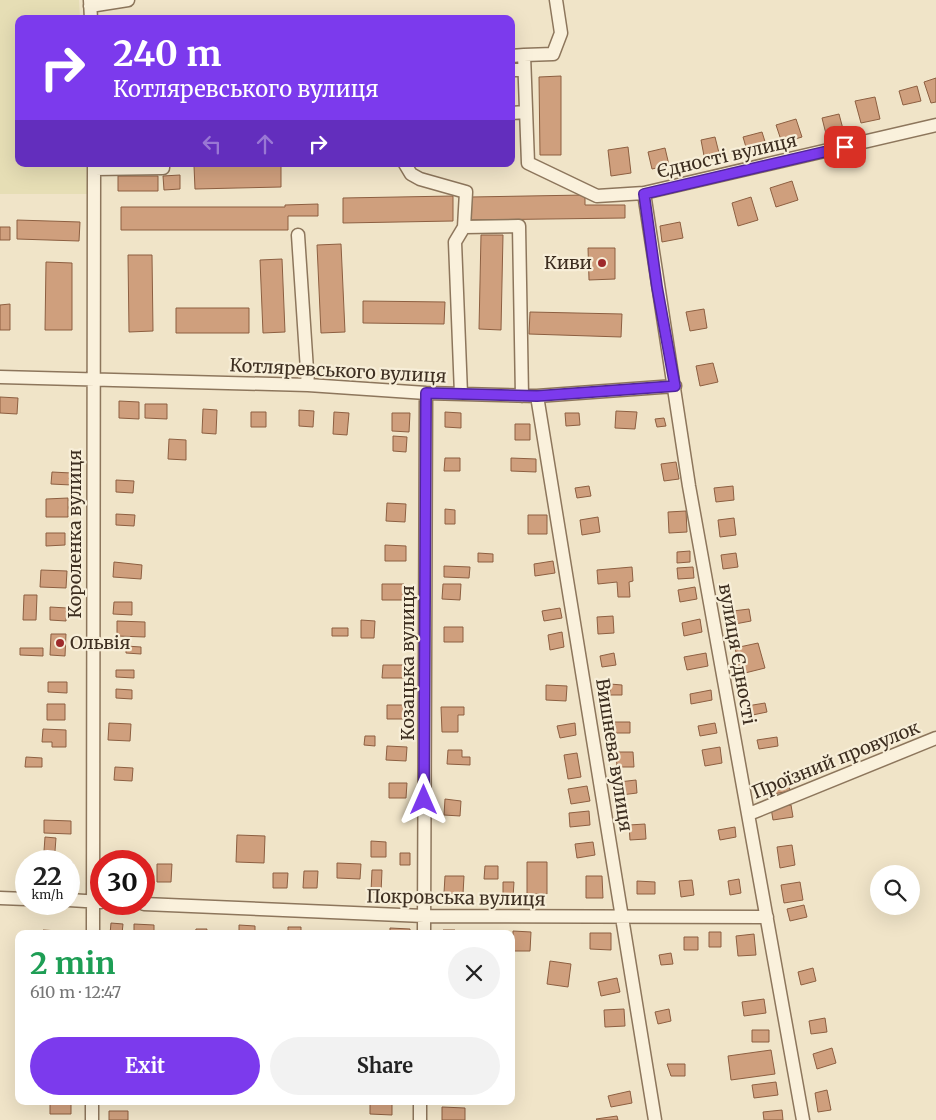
<!DOCTYPE html>
<html lang="en">
<head>
<meta charset="utf-8">
<style>
  body { margin:0; font-family:Merriweather,serif; background:#f2f2f2; color:#222; height:100vh; display:flex; flex-direction:column; font-size:19px; white-space:nowrap }
  * { box-sizing:border-box; margin:0 }
  p { font-size:16px; color:#767676 }
  .icon { flex:none; width:28px; height:28px; fill:none; stroke:currentColor; stroke-width:2; stroke-linecap:round; stroke-linejoin:round }
  .map { position:relative; flex:1; overflow:hidden }
  .panel { position:absolute; left:15px; top:930px; width:500px; height:175px; display:flex; flex-direction:column; background:#fff; border-radius:10px; box-shadow:0 5px 20px #0002 }
  .panel>* { flex:none }
  .guide { position:absolute; left:15px; top:15px; width:500px; height:152px; border-radius:10px; box-shadow:0 5px 20px #0002; background:#7c3aed; color:#fff; overflow:hidden }
  .controls { position:absolute; left:870px; top:865px; display:grid; gap:10px }
  .controls a { display:grid; place-items:center; width:50px; height:50px; border-radius:50%; background:#fff; box-shadow:0 5px 20px #0002; font-size:25px }
  .speed { position:absolute; left:15px; top:850px; display:flex; gap:10px; font-size:25px; font-weight:700; text-align:center }
  .speed>* { display:grid; place-content:center; width:65px; height:65px; border-radius:50%; background:#fff; box-shadow:0 5px 20px #0002; line-height:1 }
  .speed small { font-size:12px; font-weight:400 }
  .speed .limit { border:8px solid #d22; background:#fff; color:#111 }
  .pin { position:absolute; display:grid; place-items:center; width:42px; height:42px; color:#fff; margin:-21px; border-radius:10px; box-shadow:0 2px 8px #0006 }
  .me { position:absolute; width:55px; margin:-28px; rotate:0deg; stroke-linejoin:round; filter:drop-shadow(0 0 4px #0008) }
  .turn { display:flex; align-items:center; gap:18px; height:105px; padding:0 15px; font-size:22px }
  .turn .icon { width:65px; height:65px; stroke-width:2.5 }
  .turn b { display:block; font-size:35px; line-height:42px }
  .lanes { display:flex; align-items:center; height:48px; padding:0 15px; background:#0003; justify-content:center; gap:25px; direction:ltr }
  .lanes .off { opacity:.35 }
  .round { display:grid; place-items:center; flex:none; width:52px; height:52px; border-radius:26px; background:#f2f2f2 }
  .headline { display:flex; align-items:center; justify-content:space-between; height:85px; padding:0 15px }
  h1 { font-size:30px; font-weight:700; line-height:38px; color:#1e9e55 }
  .cta { display:flex; gap:10px; margin-top:auto; padding:10px 15px }
  .cta a { flex:1; height:58px; border-radius:30px; background:#7c3aed; color:#fff; font-size:20px; font-weight:700; line-height:58px; text-align:center }
  .cta a+a { background:#f2f2f2; color:#222 }
  .map>svg:first-child { display:block }
</style>
</head>
<body>
<div class="map">
<svg width="936" height="1120" viewBox="0 0 936 1120">
  <rect width="100%" height="100%" fill="#f0e4c8"/>
  <path fill="#e6deb5" d="M0,0H79L80,19H19V164H86L87,194H0Z"/>
  <path fill="#cf9f7d" stroke="#8d5f41" d="M561,76V155H540L539,77Z
    M936,78V102L931,103L924,82Z
    M917,86L921,101L903,105L899,91Z
    M875,97L880,119L861,123L855,101Z
    M839,114L843,129L826,134L822,118Z
    M796,119L802,137L782,143L776,125Z
    M762,132L767,148L748,154L743,137Z
    M715,137L720,157L705,161L701,140Z
    M628,147L631,173L611,176L608,150Z
    M665,148L669,165L652,169L648,152Z
    M281,164V187L195,189L194,166Z
    M180,175V189L164,190L163,176Z
    M118,176H158V191H118Z
    M792,181L798,200L776,207L770,188Z
    M585,195V205H625V218L471,220V197Z
    M453,196V221L343,223V198Z
    M751,197L758,220L738,226L732,203Z
    M318,204V216H288V230H121V207H285V205Z
    M17,220L80,222L79,241L17,239Z
    M680,222L683,238L662,242L660,226Z
    M0,227H10V240H0Z
    M481,235H503L501,330L479,329Z
    M341,244L345,332L321,333L317,245Z
    M588,248H615V279L589,280Z
    M128,255H152L153,331L129,332Z
    M282,259L285,332L263,333L260,260Z
    M46,262L72,263V330H45Z
    M363,301L445,302L444,324L363,323Z
    M10,304V330H0V305Z
    M176,308H249V333H176Z
    M704,309L707,328L690,331L686,312Z
    M530,312L622,314L621,337L529,334Z
    M713,363L718,382L700,386L696,366Z
    M0,397L18,398L17,414L0,413Z
    M119,401L139,402V419L119,418Z
    M145,404H167V419L145,418Z
    M203,409L217,410L216,434L202,433Z
    M299,410L314,411L313,427L299,426Z
    M616,411L637,412L635,429L615,428Z
    M251,412H266V427H251Z
    M334,412L349,413L347,435L333,434Z
    M445,412L461,413V428L445,427Z
    M392,413H410L409,432L392,431Z
    M565,413H579L580,425L566,426Z
    M664,418L666,426L657,427L655,419Z
    M515,424H530V440H515Z
    M393,436L407,437L406,452L393,451Z
    M169,439L186,440V460L168,459Z
    M445,458H460V471H444Z
    M511,458L536,459V472L511,471Z
    M676,462L679,479L664,481L661,464Z
    M52,472L71,473V485L51,484Z
    M116,480L134,481L133,493L116,492Z
    M589,486L591,496L577,498L575,488Z
    M733,486L734,500L716,502L714,488Z
    M68,498V517H46V499Z
    M387,503L406,504L405,522L386,521Z
    M445,509L455,510V524H445Z
    M686,511L687,532L669,533L668,512Z
    M116,514L135,515L134,526L116,525Z
    M528,515H547V534H528Z
    M598,517L600,532L582,535L580,520Z
    M734,518L736,535L720,537L718,520Z
    M46,533H65V545L46,546Z
    M385,545L406,546V561H385Z
    M690,551V562L677,563V552Z
    M478,553L493,554V562H478Z
    M736,553L738,567L723,569L721,555Z
    M553,561L555,573L535,576L534,564Z
    M114,562L142,565L141,579L113,577Z
    M444,566L470,567L469,578L444,577Z
    M632,567L633,581L629,582L630,597H618L617,582L598,584L597,570Z
    M693,567L694,578L678,579L677,568Z
    M41,570L67,571L66,588L40,587Z
    M382,584H404L403,600H382Z
    M443,584H461L460,600L442,599Z
    M695,587L697,599L680,602L678,590Z
    M24,595H37L36,620H23Z
    M114,602H132V615L113,614Z
    M50,607L67,608L66,621L50,620Z
    M560,608L562,618L544,621L542,611Z
    M749,609L751,621L735,624L733,611Z
    M613,616L614,633L598,634L597,617Z
    M700,619L702,632L684,636L682,623Z
    M361,620L375,621L374,638H361Z
    M117,621L145,622V637L117,636Z
    M444,627H463V642H444Z
    M332,628H348V636H332Z
    M562,632L564,647L550,650L548,635Z
    M51,634H66L65,656L50,655Z
    M758,643L765,668L741,674L735,648Z
    M126,646L141,647V654L126,653Z
    M20,648H43V656L20,655Z
    M614,653L616,665L602,667L600,656Z
    M706,653L708,666L687,670L684,657Z
    M383,665H405V678H382Z
    M116,670H134V678L116,677Z
    M48,682H67V693L48,692Z
    M610,684L622,685V695H610Z
    M546,685L567,686L566,701L546,700Z
    M116,689L132,690V699L116,698Z
    M711,690L712,700L691,704L690,694Z
    M765,703L767,712L748,716L747,706Z
    M47,704H65V720H47Z
    M387,705H406L405,719H387Z
    M441,707H464V715H458V732H442Z
    M615,722H630V733H615Z
    M109,723L131,724L130,741L108,740Z
    M575,723L576,735L560,738L557,726Z
    M715,723L717,733L700,736L698,726Z
    M43,729L66,730V747H52V742H42Z
    M365,736H375V746L364,745Z
    M777,737L778,746L759,749L757,740Z
    M387,746L407,747L406,761L386,760Z
    M720,747L722,763L705,766L702,750Z
    M448,750H462V757H470V765L447,764Z
    M616,752H633L634,767H617Z
    M577,753L581,777L568,779L564,755Z
    M26,757L42,758V767H25Z
    M115,767L133,768L132,781L114,780Z
    M636,780L637,793L621,795L619,782Z
    M788,780L790,791L768,795L766,784Z
    M389,783H407L406,798H389Z
    M587,786L590,801L571,804L568,789Z
    M445,799L461,801L460,816L444,815Z
    M791,805L793,817L773,820L771,808Z
    M589,811L590,825L570,827L569,813Z
    M44,820L71,821V834L44,833Z
    M645,824L646,839L630,840L629,825Z
    M735,827L736,837L720,840L718,830Z
    M237,835L265,836L264,863L236,862Z
    M45,837L56,838L55,851H44Z
    M371,841L386,842V857H371Z
    M593,842L595,855L577,858L575,844Z
    M792,845L795,865L780,868L777,847Z
    M400,853H410V865H400Z
    M69,862L73,863V881H69Z
    M527,862H547V894H527Z
    M337,863L361,864L360,879L337,878Z
    M157,864H172L171,882H157Z
    M485,866H498V879H484Z
    M372,870H382L381,893L371,892Z
    M304,871H318L317,888H303Z
    M273,873H288L287,888H273Z
    M445,876H464L463,894L444,893Z
    M586,876H602L603,898H586Z
    M739,879L741,893L730,895L728,881Z
    M692,880L694,895L681,897L679,881Z
    M637,881L655,882V894H637Z
    M503,882H514L513,897H503Z
    M800,882L803,900L784,903L781,885Z
    M804,905L807,917L790,921L787,909Z
    M111,923L123,924L122,934H110Z
    M134,924L154,925V934L134,933Z
    M239,925L255,926V934H239Z
    M288,927H301V934H288Z
    M390,928L410,929V934H390Z
    M196,929H207L206,934H195Z
    M43,930L59,931V934H43Z
    M443,930H455V934H443Z
    M513,931L531,932L530,951H513Z
    M709,932H721V947H709Z
    M590,933H611V950L590,949Z
    M754,934L756,955L738,956L736,936Z
    M684,937H698V950H684Z
    M671,953L673,964L661,965L659,955Z
    M550,961L571,964L568,987L547,984Z
    M813,968L816,981L801,985L798,972Z
    M617,978L620,992L601,996L598,982Z
    M764,999L766,1013L744,1016L742,1002Z
    M624,1009L625,1026L605,1027L604,1010Z
    M669,1009L671,1021L658,1024L655,1012Z
    M825,1018L827,1032L811,1034L809,1021Z
    M752,1030H769V1042H752Z
    M832,1048L836,1063L817,1069L813,1054Z
    M771,1050L775,1074L731,1080L728,1056Z
    M667,1064H685V1076H671Z
    M776,1082L778,1095L754,1098L752,1085Z
    M827,1090L831,1110L818,1112L815,1093Z
    M630,1091L632,1103L611,1107L608,1096Z
    M50,1101H71V1114H50Z
    M370,1101H392V1115L370,1114Z
    M442,1107L465,1108V1120H442Z
    M782,1110L783,1120H764L763,1112Z
    M109,1111H128V1120H109Z
    M617,1116L618,1120H597L596,1119Z"/>
  <g fill="none" stroke-linecap="round" stroke-linejoin="round">
    <g stroke="#8d765c" stroke-width="15">
      <path id="minor" d="M90,0L91,19
        M90,6L128,0
        M524,55L553,54L561,33L556,0
        M511,56L524,55L528,163L597,196L644,193L936,125
        M511,70H524
        M511,113L526,112
        M405,164L411,174L420,179L466,192L464,227
        M94,169L163,168V164
        M644,193L689,486L803,1120
        M298,235L308,385
        M0,377L308,385L426,393L537,396L675,386
        M461,394L455,242L464,227L519,226L522,396
        M537,396L655,1120
        M749,814L936,738
        M0,898L26,899
        M69,900L101,902
        M144,904L424,916L767,917
        M93,934L94,164
        M424,934L426,393
        M92,1120V1101
        M420,1120V1101"/>
    </g>
    <use href="#minor" stroke="#faf1dc" stroke-width="12"/>
  </g>
  <g fill="none" stroke-linecap="round" stroke-linejoin="round">
    <g stroke="#51269a" stroke-width="12">
      <path id="route" d="M424,800L426,393L537,396L675,386L657,287L644,194L845,147"/>
    </g>
    <use href="#route" stroke="#7c3aed" stroke-width="9"/>
  </g>
  <g fill="#9e2a2b" stroke="#f7eed8" stroke-width="2">
    <circle cx="602" cy="263" r="5"/>
    <circle cx="60" cy="643" r="5"/>
  </g>
  <g text-anchor="middle" stroke-width="4.5" stroke-linejoin="round" paint-order="stroke">
    <g font-size="18" fill="#3d2e20" stroke="#f7eed8">
      <text transform="translate(727 156) rotate(-13)" y="6">Єдності вулиця</text>
      <text transform="translate(338 371) rotate(3)" y="6">Котляревського вулиця</text>
      <text transform="translate(75 534) rotate(-90)" y="6">Короленка вулиця</text>
      <text transform="translate(737 654) rotate(80)" y="6">вулиця Єдності</text>
      <text transform="translate(408 663) rotate(-90)" y="6">Козацька вулиця</text>
      <text transform="translate(614 755) rotate(81)" y="6">Вишнева вулиця</text>
      <text transform="translate(836 760) rotate(-22)" y="6">Проїзний провулок</text>
      <text transform="translate(456 898) rotate(1)" y="6">Покровська вулиця</text>
    </g>
    <g font-size="18" fill="#3d2e20" stroke="#f7eed8" text-anchor="end">
      <text x="592" y="269">Киви</text>
      <text x="70" y="649" text-anchor="start">Ольвія</text>
    </g>
  </g>
</svg>
<div class="controls">
<a><svg class="icon" aria-label="search" viewBox="0 0 24 24"><circle cx="10" cy="10" r="6"/><path d="M15 15l6 6"/></svg></a>
</div>
<div class="speed"><div>22<small>km/h</small></div><div class="limit">30</div></div>
<div class="pin" style="left:845px;top:147px;background:#d93025"><svg class="icon" aria-label="arrive" viewBox="0 0 24 24"><path d="M6 21V4h12l-3 4 3 4H6"/></svg></div>
<svg class="me" style="left:424px;top:800px" viewBox="-20 -20 40 40"><path d="M0-17L14 15 0 8-14 15z" fill="#7c3aed" stroke="#fff" stroke-width="4"/></svg>
<div class="guide">
<div class="turn"><svg class="icon" aria-label="right" viewBox="0 0 24 24"><path d="M7 20v-9h11M14 6l5 5-5 5"/></svg><div><b>240 m</b>Котляревського вулиця</div></div>
<div class="lanes"><svg class="icon off" aria-label="left" viewBox="0 0 24 24"><path d="M17 20v-9H6M10 6l-5 5 5 5"/></svg><svg class="icon off" aria-label="ahead" viewBox="0 0 24 24"><path d="M12 20V5M6 11l6-6 6 6"/></svg><svg class="icon" aria-label="right" viewBox="0 0 24 24"><path d="M7 20v-9h11M14 6l5 5-5 5"/></svg></div>
</div>
<section class="panel">
<div class="headline"><div><h1>2 min</h1><p>610 m · 12:47</p></div><a class="round"><svg class="icon" aria-label="close" viewBox="0 0 24 24"><path d="M6 6l12 12M18 6L6 18"/></svg></a></div>
<div class="cta"><a>Exit</a><a>Share</a></div>
</section>
</div>
</body>
</html>
